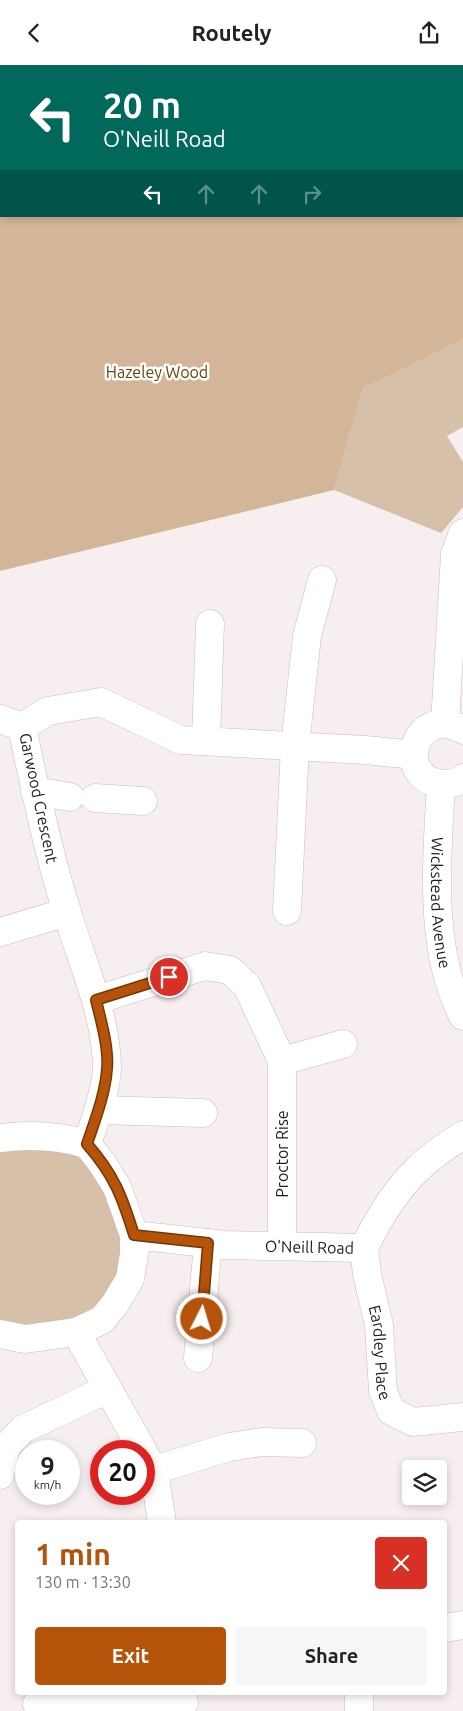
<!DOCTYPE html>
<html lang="en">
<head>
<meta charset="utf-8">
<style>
  body { margin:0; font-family:Ubuntu,sans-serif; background:#f6f6f6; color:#222; height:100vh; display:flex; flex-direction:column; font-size:19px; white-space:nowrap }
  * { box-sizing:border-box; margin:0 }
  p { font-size:16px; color:#767676 }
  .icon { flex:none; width:28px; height:28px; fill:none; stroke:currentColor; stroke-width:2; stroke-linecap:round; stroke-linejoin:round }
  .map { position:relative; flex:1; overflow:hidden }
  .panel { position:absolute; left:15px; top:1455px; width:432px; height:175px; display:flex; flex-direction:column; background:#fff; border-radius:5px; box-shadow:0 2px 8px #0003 }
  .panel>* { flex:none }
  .banner { position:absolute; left:0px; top:0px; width:464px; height:152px; box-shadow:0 2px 8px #0003; background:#00695c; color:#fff; overflow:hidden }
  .controls { position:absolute; left:402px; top:1395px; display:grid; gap:10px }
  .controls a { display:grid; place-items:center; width:45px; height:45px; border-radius:5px; background:#fff; box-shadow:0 2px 8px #0003; font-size:25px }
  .speed { position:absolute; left:15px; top:1375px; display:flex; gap:10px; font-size:25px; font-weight:700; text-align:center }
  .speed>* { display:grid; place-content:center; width:65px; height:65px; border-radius:50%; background:#fff; box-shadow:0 2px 8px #0003; line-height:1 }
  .speed small { font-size:12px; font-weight:400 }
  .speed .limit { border:8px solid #d22; background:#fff; color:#111 }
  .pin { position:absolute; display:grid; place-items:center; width:42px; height:42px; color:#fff; margin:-21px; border:2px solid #fff; border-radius:50%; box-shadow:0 1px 5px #0007 }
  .me { position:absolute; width:55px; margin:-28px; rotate:5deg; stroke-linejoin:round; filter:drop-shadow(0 0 4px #0008) }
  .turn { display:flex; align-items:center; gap:18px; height:105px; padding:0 20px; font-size:22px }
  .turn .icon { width:65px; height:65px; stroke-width:2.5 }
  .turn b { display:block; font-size:35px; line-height:42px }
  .lanes { display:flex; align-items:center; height:48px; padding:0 20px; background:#0003; justify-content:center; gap:25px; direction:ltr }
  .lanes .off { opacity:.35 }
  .round { display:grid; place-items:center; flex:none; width:52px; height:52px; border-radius:5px; background:#f6f6f6 }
  .headline { display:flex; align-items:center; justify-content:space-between; height:85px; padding:0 20px }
  h1 { font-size:30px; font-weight:700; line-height:38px; color:#b45309 }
  .action { display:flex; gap:10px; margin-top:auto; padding:10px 20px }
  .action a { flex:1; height:58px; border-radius:5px; background:#b45309; color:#fff; font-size:20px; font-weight:700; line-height:58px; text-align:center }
  .action a+a { background:#f6f6f6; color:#222 }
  header { display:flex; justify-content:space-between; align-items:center; height:65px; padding:0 20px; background:#fff; font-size:22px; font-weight:700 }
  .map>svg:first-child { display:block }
</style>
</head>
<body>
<header><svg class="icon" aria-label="back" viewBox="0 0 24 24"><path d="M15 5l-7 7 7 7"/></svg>Routely<svg class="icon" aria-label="share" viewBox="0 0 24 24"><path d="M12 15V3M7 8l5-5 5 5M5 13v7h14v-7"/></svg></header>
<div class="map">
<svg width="463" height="1646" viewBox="0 0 463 1646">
  <rect width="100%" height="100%" fill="#f7eef0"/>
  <path fill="#d6c0aa" d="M463,272V362L447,371L463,397V442L441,468L334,425L363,323Z
    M12,1079L73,1089L87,1097L122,1149L120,1201L114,1216L105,1229L95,1241L83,1251L54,1263L0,1261V1083Z"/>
  <path fill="#d3b698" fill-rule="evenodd" d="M0,0H463V274L363,323L334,425L0,506ZM1,1H462V151H1Z"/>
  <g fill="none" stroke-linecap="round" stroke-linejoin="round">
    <g stroke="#c6bdbf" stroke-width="29">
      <g id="minor">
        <path d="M0,654L22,662"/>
        <path d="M445,658L455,489L463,468"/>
        <path d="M463,665C417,638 394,708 437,718C446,720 456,719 463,713"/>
        <path d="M206,676L210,559"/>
        <path id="s1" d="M441,719C437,794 428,883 463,951"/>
        <path d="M35,726L70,732"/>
        <path d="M95,733L143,736"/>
        <path d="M287,846L295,681L307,571L322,515"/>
        <path d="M0,867L67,847"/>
        <path d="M96,935L205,901L230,905L247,921L282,996V1181"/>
        <path d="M282,996L343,979"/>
        <path d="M99,1045L203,1048"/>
        <path d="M0,1073C30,1069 57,1070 87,1079"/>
        <path id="s2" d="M134,1170L225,1180L364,1183C378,1154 395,1125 419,1103C432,1090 448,1080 463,1070"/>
        <path id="s3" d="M364,1183L367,1209L379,1260L383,1326L391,1346L413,1357L463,1352"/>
        <path d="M0,1269L25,1274L76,1267"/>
        <path d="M198,1293L208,1178"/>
        <path d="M143,1386L76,1267L102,1255L115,1239L130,1214L134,1189V1170L117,1122L102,1098L87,1079C94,1058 107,1024 107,1002C106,948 82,898 67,847C48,787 35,724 22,662L48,646L101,637L181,675L365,685L414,690"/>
        <path d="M144,1389L154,1405L162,1458"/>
        <path d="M154,1405L229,1382L262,1377L302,1378"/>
        <path d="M0,1410L6,1382L23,1364L108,1324"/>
        <path d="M445,1563L463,1560"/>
        <path d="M359,1628V1646"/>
        <path d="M37,1639L184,1638"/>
      </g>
    </g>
    <use href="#minor" stroke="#fff" stroke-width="28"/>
  </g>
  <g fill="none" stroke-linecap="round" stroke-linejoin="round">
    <g stroke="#753606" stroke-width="12">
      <path id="route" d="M169,912L96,935C101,956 109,983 107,1004C105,1030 95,1055 87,1079C114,1110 122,1131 134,1170L208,1178L202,1254"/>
    </g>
    <use href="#route" stroke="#b45309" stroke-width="9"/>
  </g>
  <g text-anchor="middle" stroke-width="5" stroke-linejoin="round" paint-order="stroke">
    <g font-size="16" fill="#694310" stroke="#fff">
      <text x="157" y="313">Hazeley Wood</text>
    </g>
    <g font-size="16" fill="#1e1b1c" stroke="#fff">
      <text transform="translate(39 733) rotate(78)" y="6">Garwood Crescent</text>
      <text dy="6" stroke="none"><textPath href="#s1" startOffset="119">Wickstead Avenue</textPath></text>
      <text transform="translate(282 1089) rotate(-90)" y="6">Proctor Rise</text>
      <text dy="6" stroke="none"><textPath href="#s2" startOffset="176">O'Neill Road</textPath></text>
      <text dy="6" stroke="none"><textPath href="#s3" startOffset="106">Eardley Place</textPath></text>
    </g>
  </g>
</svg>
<div class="controls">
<a><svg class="icon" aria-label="layers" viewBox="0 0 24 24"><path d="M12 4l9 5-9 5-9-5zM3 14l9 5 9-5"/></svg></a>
</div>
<div class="speed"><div>9<small>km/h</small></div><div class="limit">20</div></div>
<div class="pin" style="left:169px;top:912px;background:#d93025"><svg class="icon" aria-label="arrive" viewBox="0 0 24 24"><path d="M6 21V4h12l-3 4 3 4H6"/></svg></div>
<svg class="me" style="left:202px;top:1254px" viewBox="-20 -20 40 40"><circle r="17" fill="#b45309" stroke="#fff" stroke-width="3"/><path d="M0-11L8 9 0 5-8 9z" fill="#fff"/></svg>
<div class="banner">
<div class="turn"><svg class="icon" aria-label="left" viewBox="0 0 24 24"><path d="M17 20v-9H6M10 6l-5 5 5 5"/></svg><div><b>20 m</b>O'Neill Road</div></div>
<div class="lanes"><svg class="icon" aria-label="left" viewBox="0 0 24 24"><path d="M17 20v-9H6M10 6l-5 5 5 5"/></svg><svg class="icon off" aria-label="ahead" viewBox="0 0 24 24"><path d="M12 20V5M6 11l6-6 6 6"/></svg><svg class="icon off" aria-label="ahead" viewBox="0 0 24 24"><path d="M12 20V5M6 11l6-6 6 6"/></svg><svg class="icon off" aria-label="right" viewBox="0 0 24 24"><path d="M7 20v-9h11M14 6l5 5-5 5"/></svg></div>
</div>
<section class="panel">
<div class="headline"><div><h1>1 min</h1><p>130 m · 13:30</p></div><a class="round" style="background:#d93025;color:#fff"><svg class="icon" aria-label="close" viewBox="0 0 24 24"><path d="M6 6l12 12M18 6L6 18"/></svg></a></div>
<div class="action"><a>Exit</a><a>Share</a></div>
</section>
</div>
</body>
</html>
